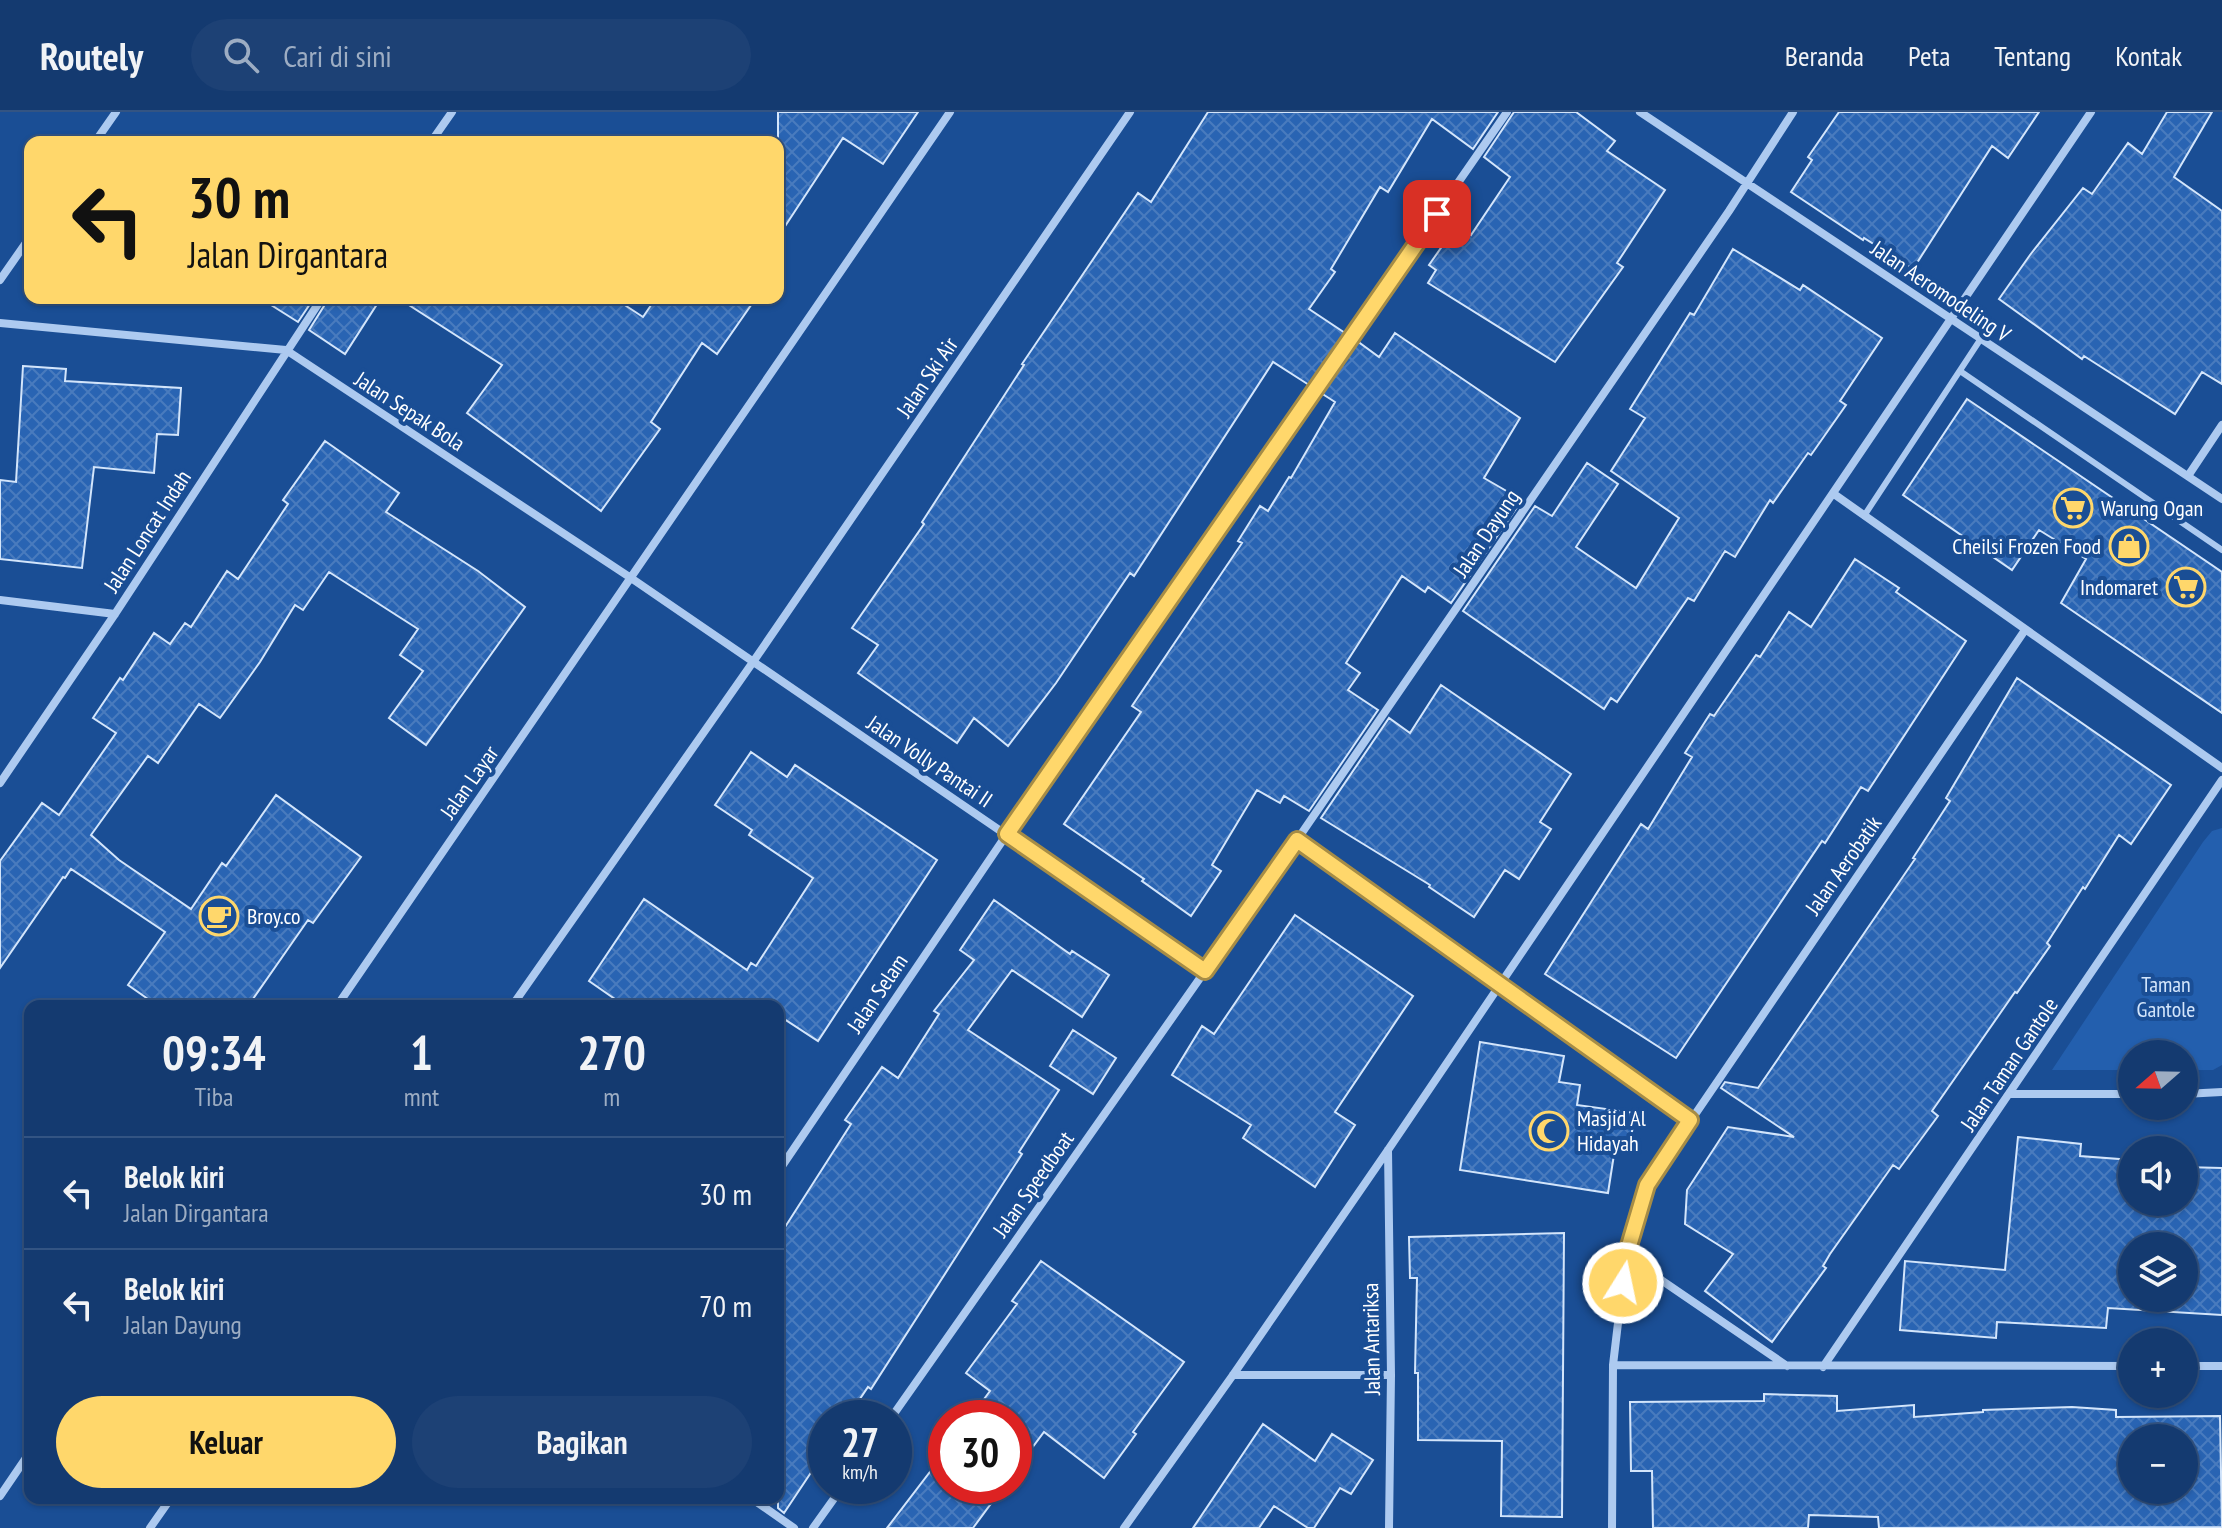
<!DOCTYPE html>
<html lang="id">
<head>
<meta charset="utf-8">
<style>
  body { margin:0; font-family:"PT Sans Narrow",sans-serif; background:#1d4175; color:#f1f3f6; height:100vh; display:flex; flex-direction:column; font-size:30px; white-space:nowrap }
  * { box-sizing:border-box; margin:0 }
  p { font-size:26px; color:#9dadc3 }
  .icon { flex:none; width:44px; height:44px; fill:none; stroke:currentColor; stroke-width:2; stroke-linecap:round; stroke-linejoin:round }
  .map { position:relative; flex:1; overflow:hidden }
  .sheet { position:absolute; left:24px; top:888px; width:760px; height:504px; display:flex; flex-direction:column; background:#143a70; border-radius:16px; box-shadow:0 2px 6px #0004,0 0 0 2px #335483 }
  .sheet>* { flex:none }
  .top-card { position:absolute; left:24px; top:24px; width:760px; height:168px; border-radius:16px; box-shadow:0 2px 6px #0004,0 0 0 2px #335483; background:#ffd76b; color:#111; overflow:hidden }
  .needle { width:52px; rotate:250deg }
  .fabs { position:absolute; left:2118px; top:928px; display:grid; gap:16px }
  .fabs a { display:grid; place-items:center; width:80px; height:80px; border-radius:50%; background:#143a70; box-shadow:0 2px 6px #0004,0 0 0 2px #335483; font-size:40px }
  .speed { position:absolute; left:808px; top:1288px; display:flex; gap:16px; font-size:40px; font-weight:700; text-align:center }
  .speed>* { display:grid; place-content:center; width:104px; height:104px; border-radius:50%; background:#143a70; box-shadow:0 2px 6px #0004,0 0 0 2px #335483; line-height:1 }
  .speed small { font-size:20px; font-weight:400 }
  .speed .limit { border:12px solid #d22; background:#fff; color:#111 }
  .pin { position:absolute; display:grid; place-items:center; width:68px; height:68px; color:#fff; margin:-34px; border-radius:16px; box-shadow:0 4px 12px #0006 }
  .me { position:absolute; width:88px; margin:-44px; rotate:10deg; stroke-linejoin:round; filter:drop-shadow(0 0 6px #0008) }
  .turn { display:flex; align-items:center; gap:28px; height:168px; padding:0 32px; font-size:36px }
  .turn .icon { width:104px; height:104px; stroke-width:2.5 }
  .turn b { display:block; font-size:56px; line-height:68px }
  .eta { display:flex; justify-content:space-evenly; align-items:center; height:136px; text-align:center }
  .eta b { font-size:48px; font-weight:700; line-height:56px }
  .cta { display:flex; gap:16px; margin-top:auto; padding:16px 32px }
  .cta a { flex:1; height:92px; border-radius:48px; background:#ffd76b; color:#111; font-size:32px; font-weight:700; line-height:92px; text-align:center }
  .cta a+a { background:#1d4175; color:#f1f3f6 }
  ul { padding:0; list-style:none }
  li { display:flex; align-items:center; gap:24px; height:112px; padding:0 32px; border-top:2px solid #335483 }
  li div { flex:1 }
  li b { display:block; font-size:30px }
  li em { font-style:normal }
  header { display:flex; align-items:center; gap:48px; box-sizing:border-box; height:112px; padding:0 40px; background:#143a70; border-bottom:2px solid #335483 }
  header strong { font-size:38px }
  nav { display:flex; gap:44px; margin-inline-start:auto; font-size:28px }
  .search { width:560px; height:72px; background:#1d4175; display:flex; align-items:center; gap:20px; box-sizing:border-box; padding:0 28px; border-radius:44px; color:#9dadc3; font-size:30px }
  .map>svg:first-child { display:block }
</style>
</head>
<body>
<header>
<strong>Routely</strong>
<div class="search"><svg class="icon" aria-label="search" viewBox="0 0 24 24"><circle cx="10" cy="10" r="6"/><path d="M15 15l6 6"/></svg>Cari di sini</div>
<nav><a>Beranda</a><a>Peta</a><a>Tentang</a><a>Kontak</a></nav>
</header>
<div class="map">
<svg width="2222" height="1416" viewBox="0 0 2222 1416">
  <defs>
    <pattern id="building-cross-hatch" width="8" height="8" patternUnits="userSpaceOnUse" patternTransform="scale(2)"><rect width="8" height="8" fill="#2964b3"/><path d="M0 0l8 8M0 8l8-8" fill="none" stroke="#497bbe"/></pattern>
  </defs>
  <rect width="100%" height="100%" fill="#1a4e95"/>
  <path fill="#235fae" d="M2222,716V953L2213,958H2184V942H2132V958H2052L2203,730L2212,719Z"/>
  <path fill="url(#building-cross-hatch)" stroke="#d3e5fb" stroke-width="2" fill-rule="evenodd" d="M778,0H918L883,52L843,26L778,125Z
    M1208,0H1498L1473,37L1432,7L1388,80L1380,75L1331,157L1335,160L1309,197L1345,221L1309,273L1273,250L1134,464L1130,461L1056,571L1008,634L974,606L957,631L858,561L878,533L852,516L924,412L922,410L1024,253L1022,252L1138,81L1151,90Z
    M1514,0H1576L1615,29L1607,39L1665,78L1617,151L1623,155L1555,250L1428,171L1436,158L1429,153L1457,113L1471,123L1510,65L1484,45Z
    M1839,0H2039L2008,46L1992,34L1913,157L1864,126L1863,128L1791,80L1812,48L1808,45Z
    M2167,0H2212L2174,65L2222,99V272L2202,260L2175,302L2084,244L2082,247L1999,187L2030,143L2083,76L2092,82L2128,31L2142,42Z
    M1733,137L1800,178L1803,173L1882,226L1840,289L1846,293L1811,343L1808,341L1773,391L1770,388L1735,445L1725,439L1694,489L1688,486L1617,590L1611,586L1604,597L1463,499L1535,394L1552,404L1587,351L1618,372L1576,435L1636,476L1679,406L1611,359L1645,306L1630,297L1690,201L1694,203Z
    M260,186H314L298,210Z
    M329,186H381L345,242L309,218Z
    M398,186H614L643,205L656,186H756L717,242L702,231L651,310L660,317L601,399L467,301L502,253Z
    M1395,221L1520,306L1484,366L1522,388L1451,491L1428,475L1425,480L1402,464L1346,551L1360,561L1348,578L1378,598L1309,699L1284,684L1280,691L1257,678L1212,753L1221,759L1191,804L1142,769L1144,767L1064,712L1141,600L1132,594L1242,431L1238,429L1260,394L1268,399L1289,365L1291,366L1335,290L1321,281L1357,229L1379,245Z
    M23,254L66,257L65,269L181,276L178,323L157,322L154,361L94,355L82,456L0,447V368L16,370Z
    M1967,287L2222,460V601L2061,491L2086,447L2039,418L2012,458L1903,383Z
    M325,329L399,381L386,400L478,459L525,495L426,633L389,606L423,559L400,543L418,517L329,460L303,498L295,493L260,550L220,606L199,592L158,651L148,644L91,723L119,748L191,797L222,751L226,754L276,683L361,745L313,811L308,808L248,894H158L128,873L165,820L71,757L65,766L63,765L0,856V749L42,691L59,703L116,621L93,606L120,566L123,568L154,521L170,532L185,511L191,515L227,459L238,467L288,392L283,388Z
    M1855,447L1899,476L1896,480L1966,529L1868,679L1861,675L1825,731L1822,729L1676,946L1545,862L1641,712L1648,717L1692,645L1685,641L1710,602L1714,604L1756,543L1760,545L1789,500L1811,515Z
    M2017,566L2171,673L2131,732L2119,723L2085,777L2083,775L2047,831L2050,834L2017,881L2015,880L1932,999L1938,1004L1899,1057L1893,1053L1830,1142L1823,1154L1826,1156L1772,1230L1705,1179L1733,1142L1685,1112L1687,1078L1728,1015L1794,1025L1721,976L1725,970L1758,976L1915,747L1913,746L1950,689L1946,686Z
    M1441,573L1571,662L1540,710L1551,717L1519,767L1505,758L1474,805L1429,775L1430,773L1321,706L1389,606L1410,621Z
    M751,640L787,665L795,653L937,748L818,929L778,903V894H625L589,869L644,787L747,858L751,851L756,854L813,766L749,723L752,718L715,693Z
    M994,788L1070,842L1072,839L1109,863L1082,905L1012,858L968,918L1059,978L1019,1040L1022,1042L871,1277L868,1275L847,1306H826V1338L784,1401L778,1396V1126L851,1012L845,1008L882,955L898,966L939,902L934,899L974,848L960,838Z
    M1295,803L1413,884L1335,1000L1355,1013L1315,1075L1243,1026L1251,1013L1172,963L1202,914L1214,922Z
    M1073,918L1116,946L1093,982L1050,954Z
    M1480,930L1564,944L1559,970L1580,973L1577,993L1635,1001L1629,1038L1615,1036L1608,1081L1460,1058Z
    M2018,1025L2081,1032L2080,1044L2132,1048V1090H2184V1055L2222,1056V1203L2108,1196L2106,1216L1997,1210L1996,1226L1900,1218L1905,1149L2005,1158ZM2132,1134H2184V1186H2132Z
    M1564,1121L1562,1405L1501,1404L1502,1329L1418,1328V1261H1415L1417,1166H1410L1409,1125Z
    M1041,1149L1184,1250L1133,1320L1136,1322L1104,1366L1044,1320L1014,1360V1306H970L990,1279L966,1261L1017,1192L1012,1189Z
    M1764,1282L1837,1284V1299L1914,1293V1305L1983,1300V1298L2072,1295L2116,1298V1305L2220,1304L2222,1415L1879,1416L1878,1405L1809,1403L1808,1416H1653L1652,1359H1631L1630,1290L1764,1289ZM2132,1326H2184V1378H2132Z
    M1263,1312L1315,1349L1332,1322L1373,1348L1351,1382L1340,1376L1314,1416H1308L1274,1394L1259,1416H1193Z
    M946,1339V1374H1004L973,1416H887Z"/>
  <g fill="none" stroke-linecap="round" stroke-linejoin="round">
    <path stroke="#adcaf0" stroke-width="6" d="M1960,259L2222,438
      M1864,404L1980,228"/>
    <path stroke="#adcaf0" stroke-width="8" d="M1640,0L2222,387
      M95,30L116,0
      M431,30L452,0
      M0,168L30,125
      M0,211L286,238L631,466L1205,859
      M2188,364L2222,313
      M1834,382L2222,656
      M0,488L115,502
      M0,671L115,502L322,186
      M1297,728L1690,1008
      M337,894L950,0
      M512,894L753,550L1130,0
      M2011,982H2132
      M2184,982L2222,980
      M1388,1038L1391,1263L1389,1416
      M778,1060L1007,722L1507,0
      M1626,1144L1787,1254
      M1613,1253L2132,1254
      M2184,1254H2222
      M1823,1255L2222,668
      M1233,1263H1391
      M891,1306L1297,728L1729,99L1793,0
      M0,1384L30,1340
      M751,1386L794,1416
      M150,1416L171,1386
      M813,1416L843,1374
      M1124,1416L1233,1263L1388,1038L2091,0
      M1612,1416L1613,1253L1626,1144L1647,1073L2025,518"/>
  </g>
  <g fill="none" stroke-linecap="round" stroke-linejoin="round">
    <g stroke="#a68c46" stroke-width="20">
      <path id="route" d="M1437,102L1007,722L1205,859L1297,728L1690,1008L1647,1073L1626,1144L1623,1171"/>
    </g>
    <use href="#route" stroke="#ffd76b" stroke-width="14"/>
  </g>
  <defs>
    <g id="supermarket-ring" transform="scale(2)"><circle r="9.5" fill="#1a4e95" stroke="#ffd76b" stroke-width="1.5"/><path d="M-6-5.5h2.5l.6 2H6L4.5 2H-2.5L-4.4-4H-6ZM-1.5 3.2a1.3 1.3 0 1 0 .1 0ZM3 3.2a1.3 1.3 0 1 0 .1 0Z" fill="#ffd76b"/></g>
    <g id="shop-ring" transform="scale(2)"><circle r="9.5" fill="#1a4e95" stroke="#ffd76b" stroke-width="1.5"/><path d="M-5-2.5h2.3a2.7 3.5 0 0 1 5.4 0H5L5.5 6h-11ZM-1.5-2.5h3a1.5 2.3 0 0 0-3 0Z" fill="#ffd76b"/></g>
    <g id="cafe-ring" transform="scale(2)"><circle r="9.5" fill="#1a4e95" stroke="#ffd76b" stroke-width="1.5"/><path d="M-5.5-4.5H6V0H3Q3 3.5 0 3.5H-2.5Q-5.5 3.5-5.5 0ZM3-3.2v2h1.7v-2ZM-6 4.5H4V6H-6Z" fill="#ffd76b"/></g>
    <g id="mosque-ring" transform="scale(2)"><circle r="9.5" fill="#1a4e95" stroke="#ffd76b" stroke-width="1.5"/><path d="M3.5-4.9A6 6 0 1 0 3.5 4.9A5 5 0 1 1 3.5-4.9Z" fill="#ffd76b"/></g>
  </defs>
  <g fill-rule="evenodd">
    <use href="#supermarket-ring" x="2073" y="396"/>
    <use href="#shop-ring" x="2129" y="434"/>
    <use href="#supermarket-ring" x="2186" y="475"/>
    <use href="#cafe-ring" x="219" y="804"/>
    <use href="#mosque-ring" x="1549" y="1019"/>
  </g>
  <g text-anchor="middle" stroke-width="8" stroke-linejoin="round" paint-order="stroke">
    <g font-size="22" fill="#fff" stroke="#1a4e95">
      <text transform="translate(1941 179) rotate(34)" y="8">Jalan Aeromodeling V</text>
      <text transform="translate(927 265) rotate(-56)" y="8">Jalan Ski Air</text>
      <text transform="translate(410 299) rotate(33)" y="8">Jalan Sepak Bola</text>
      <text transform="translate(147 419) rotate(-57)" y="8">Jalan Loncat Indah</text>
      <text transform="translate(1486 421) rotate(-56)" y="8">Jalan Dayung</text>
      <text transform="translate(930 649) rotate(34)" y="8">Jalan Volly Pantai II</text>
      <text transform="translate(469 670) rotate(-55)" y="8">Jalan Layar</text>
      <text transform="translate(1843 753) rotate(-55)" y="8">Jalan Aerobatik</text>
      <text transform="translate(877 881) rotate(-56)" y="8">Jalan Selam</text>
      <text transform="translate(2009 952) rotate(-56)" y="8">Jalan Taman Gantole</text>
      <text transform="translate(1033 1072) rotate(-55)" y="8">Jalan Speedboat</text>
      <text transform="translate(1371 1227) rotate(-91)" y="8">Jalan Antariksa</text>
    </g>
    <g font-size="22" fill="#fff" stroke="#1a4e95" text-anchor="start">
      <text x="2101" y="404">Warung Ogan</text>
      <text x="2101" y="442" text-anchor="end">Cheilsi Frozen Food</text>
      <text x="2158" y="483" text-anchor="end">Indomaret</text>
      <text x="247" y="812">Broy.co</text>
      <text x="1577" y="1014">Masjid Al<tspan x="1577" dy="25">Hidayah</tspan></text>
    </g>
    <g font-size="22" fill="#d3e5fb" stroke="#1a4e95">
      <text x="2166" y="880">Taman<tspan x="2166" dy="25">Gantole</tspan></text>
    </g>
  </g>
</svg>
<div class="fabs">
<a><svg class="needle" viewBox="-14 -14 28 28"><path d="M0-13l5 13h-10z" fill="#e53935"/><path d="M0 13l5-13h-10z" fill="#9dadc3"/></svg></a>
<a><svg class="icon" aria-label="sound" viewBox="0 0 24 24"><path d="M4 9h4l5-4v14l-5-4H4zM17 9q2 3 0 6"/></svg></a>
<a><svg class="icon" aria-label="layers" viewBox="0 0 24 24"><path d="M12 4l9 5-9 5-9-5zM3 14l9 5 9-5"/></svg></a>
<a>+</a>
<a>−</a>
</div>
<div class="speed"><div>27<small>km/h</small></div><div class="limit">30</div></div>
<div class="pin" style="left:1437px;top:102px;background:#d93025"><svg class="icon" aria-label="arrive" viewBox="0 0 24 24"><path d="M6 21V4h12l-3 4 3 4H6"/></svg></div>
<svg class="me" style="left:1623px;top:1171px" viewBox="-20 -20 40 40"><circle r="17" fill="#ffd76b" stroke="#fff" stroke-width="3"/><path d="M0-11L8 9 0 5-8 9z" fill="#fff"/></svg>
<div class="top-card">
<div class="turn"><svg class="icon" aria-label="left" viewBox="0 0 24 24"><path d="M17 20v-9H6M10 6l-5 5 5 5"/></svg><div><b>30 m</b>Jalan Dirgantara</div></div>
</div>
<section class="sheet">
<div class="eta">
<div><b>09:34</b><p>Tiba</p></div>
<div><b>1</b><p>mnt</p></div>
<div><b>270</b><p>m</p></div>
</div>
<ul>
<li><svg class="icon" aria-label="left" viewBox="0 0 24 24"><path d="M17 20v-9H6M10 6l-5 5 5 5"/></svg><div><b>Belok kiri</b><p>Jalan Dirgantara</p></div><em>30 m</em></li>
<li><svg class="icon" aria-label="left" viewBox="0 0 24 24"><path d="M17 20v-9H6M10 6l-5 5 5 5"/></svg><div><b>Belok kiri</b><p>Jalan Dayung</p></div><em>70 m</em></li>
</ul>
<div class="cta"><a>Keluar</a><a>Bagikan</a></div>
</section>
</div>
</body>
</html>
